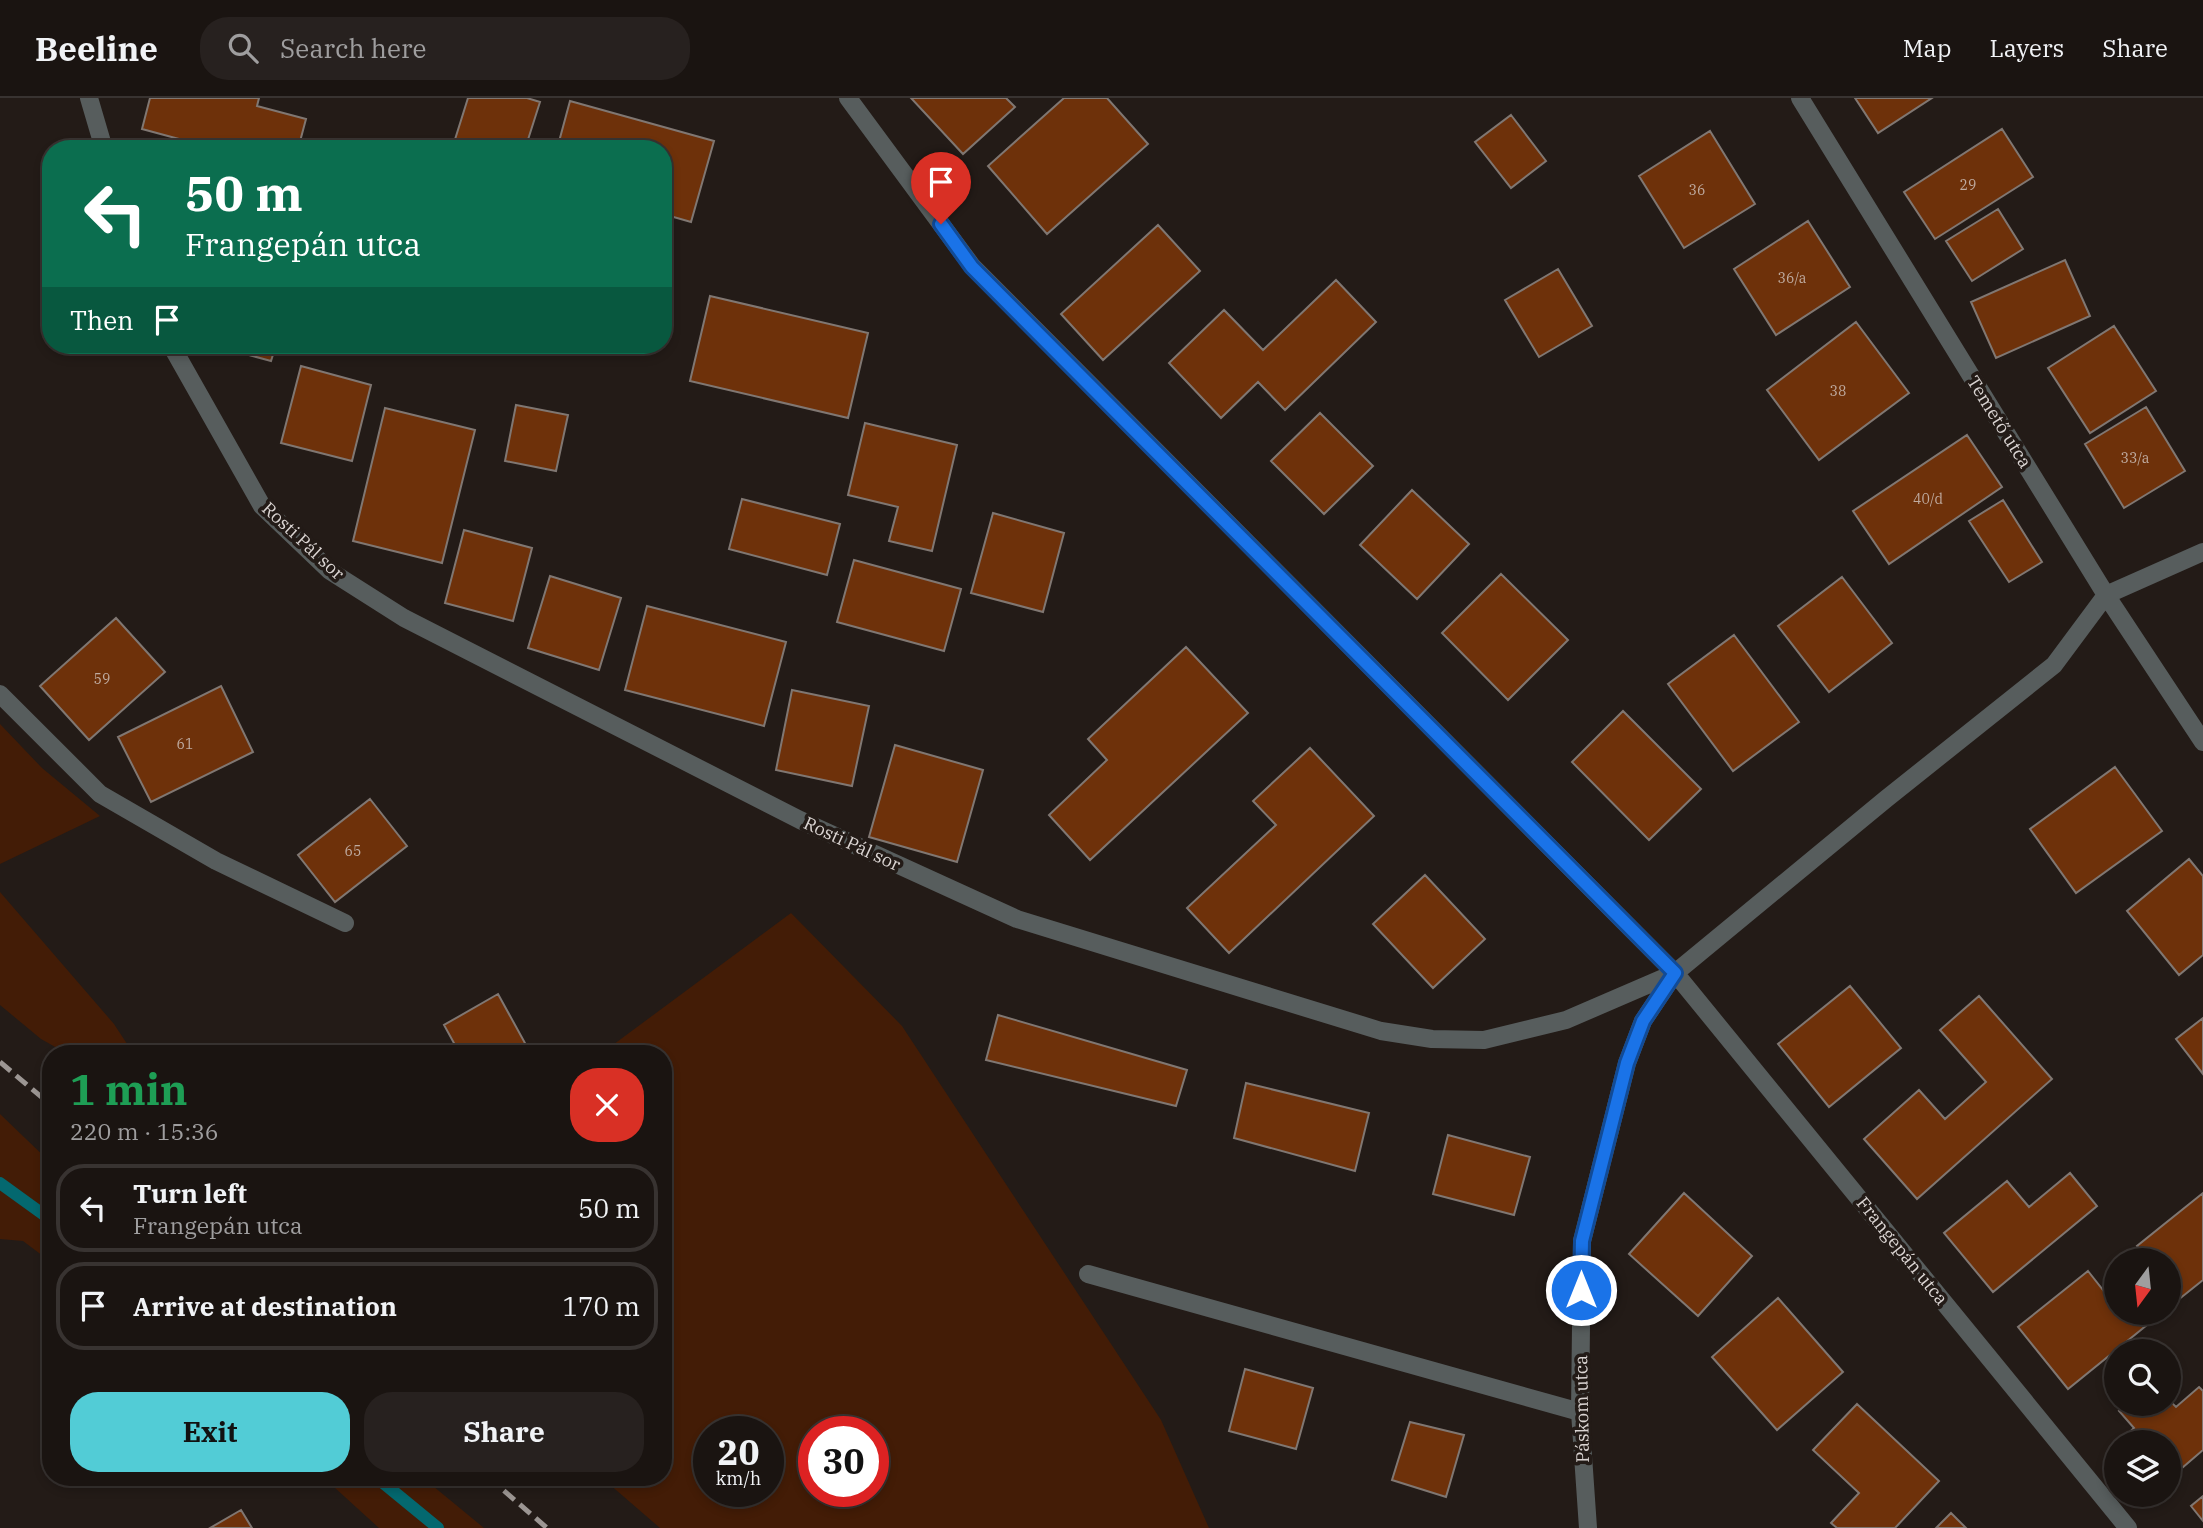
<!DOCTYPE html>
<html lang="en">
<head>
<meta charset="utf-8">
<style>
  body { margin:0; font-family:"IBM Plex Serif",serif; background:#27211f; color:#f1f3f6; height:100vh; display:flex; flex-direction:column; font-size:26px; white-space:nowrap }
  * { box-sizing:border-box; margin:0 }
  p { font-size:23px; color:#9f9e9f }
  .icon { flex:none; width:38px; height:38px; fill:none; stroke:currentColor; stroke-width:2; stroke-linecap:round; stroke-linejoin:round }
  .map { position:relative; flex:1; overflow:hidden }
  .details { position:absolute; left:42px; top:947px; width:630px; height:441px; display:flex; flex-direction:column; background:#1a1411; border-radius:28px; box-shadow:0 4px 10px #0003,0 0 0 2px #383331 }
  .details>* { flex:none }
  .guide { position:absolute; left:42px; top:42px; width:630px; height:214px; border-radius:28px; box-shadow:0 4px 10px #0003,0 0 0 2px #383331; background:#0b6e4f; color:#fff; overflow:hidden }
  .needle { width:46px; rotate:195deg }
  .tools { position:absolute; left:2104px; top:1150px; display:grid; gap:14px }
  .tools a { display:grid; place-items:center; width:77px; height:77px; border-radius:50%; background:#1a1411; box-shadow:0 4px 10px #0003,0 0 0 2px #383331; font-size:35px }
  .speed { position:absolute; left:693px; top:1318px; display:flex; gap:14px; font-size:35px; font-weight:700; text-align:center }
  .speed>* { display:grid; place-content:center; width:91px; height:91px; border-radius:50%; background:#1a1411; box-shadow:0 4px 10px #0003,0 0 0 2px #383331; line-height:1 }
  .speed small { font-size:18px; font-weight:400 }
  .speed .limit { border:10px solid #d22; background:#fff; color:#111 }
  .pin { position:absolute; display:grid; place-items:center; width:60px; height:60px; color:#fff; margin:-72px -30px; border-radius:50% 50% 50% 0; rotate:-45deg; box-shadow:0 0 7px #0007 }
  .pin .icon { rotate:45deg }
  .me { position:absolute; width:77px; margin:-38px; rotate:0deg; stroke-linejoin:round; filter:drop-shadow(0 0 5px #0008) }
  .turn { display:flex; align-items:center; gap:24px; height:147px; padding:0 28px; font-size:32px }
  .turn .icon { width:91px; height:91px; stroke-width:2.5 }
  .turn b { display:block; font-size:49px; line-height:60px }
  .then { display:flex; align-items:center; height:66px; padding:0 28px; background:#0003; gap:14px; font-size:26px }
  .round { display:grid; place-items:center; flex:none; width:74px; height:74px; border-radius:28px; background:#27211f }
  .head { display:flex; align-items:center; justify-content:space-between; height:119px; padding:0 28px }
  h1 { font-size:42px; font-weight:800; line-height:52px; color:#1e9e55 }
  .action { display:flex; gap:14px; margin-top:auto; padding:14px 28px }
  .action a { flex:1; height:80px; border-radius:28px; background:#52ccd6; color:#111; font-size:28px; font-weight:800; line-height:80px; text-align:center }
  .action a+a { background:#27211f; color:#f1f3f6 }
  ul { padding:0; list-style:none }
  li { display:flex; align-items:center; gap:21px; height:88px; margin:0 14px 10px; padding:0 14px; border:4px solid #383331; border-radius:28px }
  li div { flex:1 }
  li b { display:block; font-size:26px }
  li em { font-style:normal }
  header { display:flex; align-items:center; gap:42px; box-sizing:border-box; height:98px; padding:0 35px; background:#1a1411; border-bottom:2px solid #383331 }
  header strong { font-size:33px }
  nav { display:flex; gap:38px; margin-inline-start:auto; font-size:24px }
  .search { width:490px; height:63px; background:#27211f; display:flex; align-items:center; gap:18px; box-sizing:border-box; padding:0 24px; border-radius:28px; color:#9f9e9f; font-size:26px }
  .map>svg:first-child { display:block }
</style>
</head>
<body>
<header>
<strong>Beeline</strong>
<div class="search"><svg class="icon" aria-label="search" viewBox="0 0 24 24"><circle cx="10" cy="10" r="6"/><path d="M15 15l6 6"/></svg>Search here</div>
<nav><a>Map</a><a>Layers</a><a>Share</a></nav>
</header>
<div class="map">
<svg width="2203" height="1430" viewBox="0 0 2203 1430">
  <rect width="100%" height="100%" fill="#231b17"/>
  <path fill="#431c06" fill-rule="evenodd" d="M0,626L42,670L100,718L0,766Z
    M0,794L114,926L133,955H66L41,941L0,907Z
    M791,815L902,928L1161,1322L1209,1430H660L601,1379H663V956L602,955ZM709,1334H768V1393H709ZM814,1334H873V1393H814Z
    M0,1016L51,1065V1164L23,1143L0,1141Z
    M323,1379H422L484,1430H379Z"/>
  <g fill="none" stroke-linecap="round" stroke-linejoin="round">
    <path stroke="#04686f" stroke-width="12" d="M0,1085L51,1122
      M376,1379L438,1430"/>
  </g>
  <path fill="#6e310a" stroke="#807772" stroke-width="2" d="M150,0H259L257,8L306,21L298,51H216L142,31Z
    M468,0H527L540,4L525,51H452Z
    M911,0H1006L1015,9L963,56Z
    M1064,0H1107L1148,46L1047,136L988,68Z
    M1855,0H1932L1878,35Z
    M570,3L714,43L691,124L663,116V51H557Z
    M1511,17L1546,63L1511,90L1475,44Z
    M2002,31L2033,79L1935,141L1904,94Z
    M1710,33L1755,106L1684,150L1639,78Z
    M1998,111L2023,151L1972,183L1946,143Z
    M1808,123L1850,189L1776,237L1734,171Z
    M1158,127L1200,173L1103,262L1061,216Z
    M2065,162L2090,218L1996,260L1971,204Z
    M1558,171L1592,228L1539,259L1505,202Z
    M1336,182L1376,224L1285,312L1258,284L1221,320L1169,265L1224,212L1263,252Z
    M710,198L868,235L848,320L690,283Z
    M1856,224L1909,295L1819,362L1767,292Z
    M2114,228L2156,293L2090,335L2048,270Z
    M212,247H276L271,263Z
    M301,268L371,287L352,363L281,345Z
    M516,307L568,317L556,373L505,363Z
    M2146,309L2185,373L2124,410L2085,346Z
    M385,310L475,332L442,465L353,443Z
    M1320,315L1373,368L1324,416L1271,363Z
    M865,325L957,347L932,453L889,443L898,409L848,397Z
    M1967,337L2002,389L1889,466L1853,413Z
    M1412,392L1469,446L1417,501L1360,447Z
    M742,401L840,426L827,477L729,451Z
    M2003,402L2042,464L2009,484L1969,423Z
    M993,415L1064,435L1043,514L971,495Z
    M464,432L532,450L513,523L445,505Z
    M854,462L961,491L944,553L837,524Z
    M1501,476L1568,542L1508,602L1442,535Z
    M550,478L621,500L599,572L528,550Z
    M1842,479L1892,545L1829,594L1778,528Z
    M647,508L786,544L764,628L625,592Z
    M116,520L165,574L89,642L40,588Z
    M1734,537L1799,624L1733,673L1668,586Z
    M1186,549L1248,615L1090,762L1049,717L1107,662L1088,641Z
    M221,588L253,654L151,704L118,639Z
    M792,592L869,608L852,688L776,672Z
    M1623,613L1701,691L1649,742L1572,664Z
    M895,647L983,672L957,764L869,739Z
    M1310,650L1374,718L1229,855L1187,810L1276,727L1253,703Z
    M2115,669L2162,733L2076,795L2030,731Z
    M370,701L407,748L335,804L298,757Z
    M2189,761L2203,778V857L2179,877L2127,813Z
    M1425,777L1485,841L1433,890L1373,826Z
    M1850,888L1901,950L1829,1009L1778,946Z
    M498,896L531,956H460L444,927Z
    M1979,898L2052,981L1917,1101L1864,1041L1919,992L1945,1021L1986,984L1940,932Z
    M998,917L1187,972L1176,1008L986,962Z
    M2203,920V976L2176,941Z
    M1246,985L1369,1015L1355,1073L1234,1040Z
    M1448,1037L1530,1059L1514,1117L1433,1096Z
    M2070,1075L2097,1108L1993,1194L1944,1135L2007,1083L2029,1109Z
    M1684,1095L1752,1158L1698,1218L1629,1156Z
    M2203,1095V1182L2168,1210V1162H2148L2137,1148Z
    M2088,1173L2107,1197L2116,1190V1214H2163L2068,1291L2018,1229Z
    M1778,1200L1843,1274L1777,1332L1712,1259Z
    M1245,1271L1313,1290L1296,1351L1229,1333Z
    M2199,1289L2203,1293V1352L2168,1382V1344H2119L2134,1330L2119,1313L2128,1306H2168V1301L2176,1309Z
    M1857,1306L1939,1383L1895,1430H1837L1831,1425L1859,1395L1813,1352Z
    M1410,1324L1464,1337L1446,1399L1392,1382Z
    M2203,1398V1423L2191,1408Z
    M241,1412L252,1430H210Z
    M1951,1415L1966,1430H1936Z"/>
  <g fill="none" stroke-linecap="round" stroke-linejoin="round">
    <path stroke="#575d5d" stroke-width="18" d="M1088,1176L1580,1314"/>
    <path stroke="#575d5d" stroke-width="18" d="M89,0L104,51
      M848,0L972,168L1675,875L2128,1430
      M1800,0L2106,497L2203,644
      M171,247L262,408L330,473L404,520L800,722L1017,821L1381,933L1432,941L1484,942L1566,922L1675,875
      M0,596L100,696L216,763L345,825
      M1588,1430L1580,1314L1582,1143L1627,965L1643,923L1675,875L1886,701L2054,567L2106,497L2203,454"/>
    <path stroke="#9c9693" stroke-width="5" stroke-dasharray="14 7" stroke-linecap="butt" d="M0,964L51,1007
      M488,1379L547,1430"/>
  </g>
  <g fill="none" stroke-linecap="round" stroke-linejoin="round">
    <g stroke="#114b97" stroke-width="18">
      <path id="route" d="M941,126L972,169L1675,875L1643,923L1627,965L1582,1143L1581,1192"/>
    </g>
    <use href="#route" stroke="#1a73e8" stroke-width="12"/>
  </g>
  <g text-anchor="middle" stroke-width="7" stroke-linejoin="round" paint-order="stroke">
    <g font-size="14" fill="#bfaba0">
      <text x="1968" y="92">29</text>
      <text x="1697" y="97">36</text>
      <text x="1792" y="185">36/a</text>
      <text x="1838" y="298">38</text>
      <text x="2135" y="365">33/a</text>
      <text x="1928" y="406">40/d</text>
      <text x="102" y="586">59</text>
      <text x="185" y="651">61</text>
      <text x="353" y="758">65</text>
    </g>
    <g font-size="18" fill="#dad4d2" stroke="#231b17">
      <text transform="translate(1999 324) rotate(58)" y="6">Temető utca</text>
      <text transform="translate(303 443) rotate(43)" y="6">Rosti Pál sor</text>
      <text transform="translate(852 746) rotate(25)" y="6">Rosti Pál sor</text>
      <text transform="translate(1902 1153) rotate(51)" y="6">Frangepán utca</text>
      <text transform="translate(1582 1311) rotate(-91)" y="6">Páskom utca</text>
    </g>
  </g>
</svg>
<div class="tools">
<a><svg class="needle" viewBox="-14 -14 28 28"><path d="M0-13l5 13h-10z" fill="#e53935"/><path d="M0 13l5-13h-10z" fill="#9f9e9f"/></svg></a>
<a><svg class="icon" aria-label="search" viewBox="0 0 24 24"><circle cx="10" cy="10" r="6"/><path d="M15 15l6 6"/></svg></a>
<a><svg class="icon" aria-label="layers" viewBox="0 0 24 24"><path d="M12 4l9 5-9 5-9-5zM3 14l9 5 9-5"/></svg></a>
</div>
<div class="speed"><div>20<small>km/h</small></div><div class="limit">30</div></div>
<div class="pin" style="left:941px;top:126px;background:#d93025"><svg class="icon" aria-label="arrive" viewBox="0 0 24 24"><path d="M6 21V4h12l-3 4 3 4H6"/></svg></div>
<svg class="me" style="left:1581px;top:1192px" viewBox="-20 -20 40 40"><circle r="17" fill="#1a73e8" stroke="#fff" stroke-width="3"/><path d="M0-11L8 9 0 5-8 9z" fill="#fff"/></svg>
<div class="guide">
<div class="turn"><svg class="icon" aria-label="left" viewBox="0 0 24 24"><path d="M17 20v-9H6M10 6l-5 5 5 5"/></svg><div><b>50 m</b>Frangepán utca</div></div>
<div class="then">Then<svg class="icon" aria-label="arrive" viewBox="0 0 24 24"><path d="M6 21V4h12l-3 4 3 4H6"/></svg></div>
</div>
<section class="details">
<div class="head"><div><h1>1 min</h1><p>220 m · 15:36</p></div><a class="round" style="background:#d93025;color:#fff"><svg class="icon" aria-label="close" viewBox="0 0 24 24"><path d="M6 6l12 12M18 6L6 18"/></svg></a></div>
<ul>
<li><svg class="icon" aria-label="left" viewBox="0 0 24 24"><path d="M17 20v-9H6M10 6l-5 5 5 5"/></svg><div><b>Turn left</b><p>Frangepán utca</p></div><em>50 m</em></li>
<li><svg class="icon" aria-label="arrive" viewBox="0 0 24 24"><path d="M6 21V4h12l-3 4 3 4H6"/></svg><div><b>Arrive at destination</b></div><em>170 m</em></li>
</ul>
<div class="action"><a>Exit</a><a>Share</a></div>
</section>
</div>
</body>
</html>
